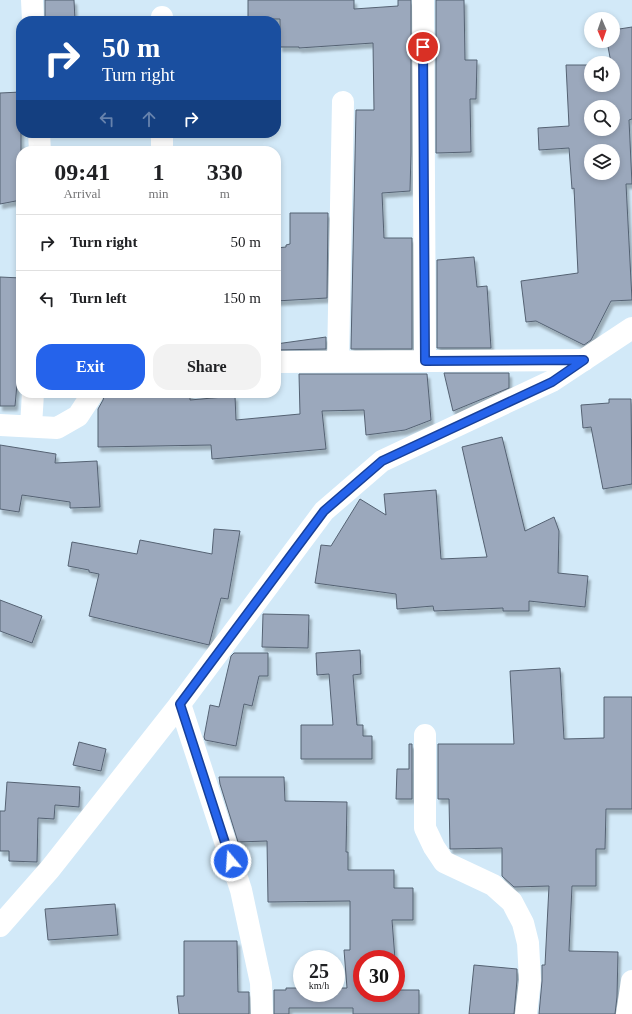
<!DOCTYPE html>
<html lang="en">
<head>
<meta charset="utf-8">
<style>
  body { margin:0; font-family:Georgia,serif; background:#f2f2f2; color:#202124; height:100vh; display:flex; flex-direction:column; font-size:15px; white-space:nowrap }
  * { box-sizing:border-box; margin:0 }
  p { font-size:13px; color:#757577 }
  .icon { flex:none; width:22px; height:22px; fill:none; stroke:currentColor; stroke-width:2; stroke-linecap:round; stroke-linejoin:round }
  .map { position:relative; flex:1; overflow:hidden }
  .drawer { position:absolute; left:16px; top:146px; width:265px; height:252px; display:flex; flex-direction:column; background:#fff; border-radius:16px; box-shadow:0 2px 6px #0003 }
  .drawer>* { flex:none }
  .hud { position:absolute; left:16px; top:16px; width:265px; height:122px; border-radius:16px; box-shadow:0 2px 6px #0003; background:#1a4fa0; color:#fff; overflow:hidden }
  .needle { width:26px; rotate:178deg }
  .tools { position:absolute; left:584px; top:12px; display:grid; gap:8px }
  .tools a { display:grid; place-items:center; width:36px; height:36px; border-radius:50%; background:#fff; box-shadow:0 2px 6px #0003; font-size:20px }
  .speed { position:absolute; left:293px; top:950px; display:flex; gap:8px; font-size:20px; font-weight:700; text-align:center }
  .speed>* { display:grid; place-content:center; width:52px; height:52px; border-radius:50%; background:#fff; box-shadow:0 2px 6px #0003; line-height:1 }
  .speed small { font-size:10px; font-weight:400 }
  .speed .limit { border:6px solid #d22; background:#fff; color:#111 }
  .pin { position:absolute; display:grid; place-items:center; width:34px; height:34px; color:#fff; margin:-17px; border:2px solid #fff; border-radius:50%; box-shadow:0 1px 4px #0007 }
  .me { position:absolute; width:44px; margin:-22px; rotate:342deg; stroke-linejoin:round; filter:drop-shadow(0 0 3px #0008) }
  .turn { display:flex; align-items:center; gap:14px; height:84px; padding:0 20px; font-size:18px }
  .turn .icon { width:52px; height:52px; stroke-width:2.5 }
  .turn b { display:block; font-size:28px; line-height:34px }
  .lanes { display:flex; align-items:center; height:38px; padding:0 20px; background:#0003; justify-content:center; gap:20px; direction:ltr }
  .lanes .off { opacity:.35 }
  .eta { display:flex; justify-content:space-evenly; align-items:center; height:68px; text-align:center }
  .eta b { font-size:24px; font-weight:600; line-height:28px }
  .button { display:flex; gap:8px; margin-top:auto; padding:8px 20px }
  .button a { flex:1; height:46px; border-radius:16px; background:#2563eb; color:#fff; font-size:16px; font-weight:600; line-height:46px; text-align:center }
  .button a+a { background:#f2f2f2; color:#202124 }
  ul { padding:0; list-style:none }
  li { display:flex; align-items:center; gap:12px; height:56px; padding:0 20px; border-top:1px solid #e0e0e0 }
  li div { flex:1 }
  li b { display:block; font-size:15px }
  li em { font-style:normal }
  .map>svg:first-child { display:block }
</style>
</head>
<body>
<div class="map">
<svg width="632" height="1014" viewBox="0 0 632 1014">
  <defs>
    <filter id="shadow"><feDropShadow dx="2.5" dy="4.5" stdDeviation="1" flood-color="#0004"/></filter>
  </defs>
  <rect width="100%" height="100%" fill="#d2e9f8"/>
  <path fill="#9ba8bc" stroke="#556273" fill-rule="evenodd" filter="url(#shadow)" d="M45,0H74L75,20L45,21Z
    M248,0H354V9L398,6V0H411V153L410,191L382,193L384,238H412V349H351L356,110H374L373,43L299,48V47H280V19H248Z
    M436,0H464L465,60H477L476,99H470L471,152L436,153Z
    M632,27V119L629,120L632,184H626L632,300L611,301L591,340L584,345L536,321L526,322L521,281L578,273L574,188L572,189L569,148L539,150L538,128L569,126L566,65H591V85H613V63H611L607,41H613V30ZM591,107H613V129H591ZM591,151H613V173H591Z
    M21,92V200L0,204V93Z
    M290,213H328L327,298L276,301V248L286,247V245L290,244Z
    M474,257L477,287L487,286L491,348H437V260Z
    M0,277L21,278V321L18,358L21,359V384H17L15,406H0Z
    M326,337V349L276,350V344Z
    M444,373H509V388L453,411Z
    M299,374H427L431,420L405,430L366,435L364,410L322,411L326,449L212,459L211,445L98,447V409L103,400L105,393H190V400L235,396L236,420L300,414Z
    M609,399H631L632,484L603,489L591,427L583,428L581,405L609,403Z
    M502,437L525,531L554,517L559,531L558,573L588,576L585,607L529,601V611H503V608L434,611L433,606L397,609L396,594L315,583L321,545L331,546L360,499L386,515L384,494L436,490L441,559L487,557L462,447Z
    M0,445L56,454L55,463L97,461L100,507L70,508V502L22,495L19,512L0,509Z
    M214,529L240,531L228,599L221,598L209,645L89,616L99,574L89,572V570L68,566L72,542L137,554L140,540L212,554Z
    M0,600L42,616L32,643L0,631Z
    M263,614L309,615L308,648L262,647Z
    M360,650L361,674L353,675L357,725H363V736H372V759H301V725H333L329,674L317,675L316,653Z
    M234,653H268V676H259L252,706L244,704L236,746L205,740L204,737L210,705L219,707L231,656Z
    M560,668L564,739L604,738V697H632V809H606L605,849H596V886H572L569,951L618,952L617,997L615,1014H539L542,981V965H545L549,886L514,887L502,876V848L450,849L449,799H438V744H514L510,671Z
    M79,742L106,749L101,771L73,765Z
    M409,744H412V799H396L397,769H409Z
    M219,777H284L285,801L347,802L346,852H348V870H394V888H413V920H392L395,959H362V993H396V974L397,990H419V1014H353V1008H289V1014H274V990H286V988H302V993H336V988H347L344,950H350V901L268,902L267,841L238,842L220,784Z
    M7,782L80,787L79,807L55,805L54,819L38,818L37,862L9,861V851H0V811H5Z
    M115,904L118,935L48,940L45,909Z
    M184,941H237L238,992H249V1014H179L177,996H184Z
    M474,965L517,969V980L514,1014H469Z"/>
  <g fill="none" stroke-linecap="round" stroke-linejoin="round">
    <path stroke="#fff" stroke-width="22" d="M32,0L33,21
      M423,0L425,361
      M162,17V21
      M39,133L40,151
      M162,151V133
      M338,361L343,102
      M276,362L584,360
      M0,425L57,428L78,416L93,393
      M31,426L33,393
      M180,704L241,890L261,983L262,1014
      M425,735V828L434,847L444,862L493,885L512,902L523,923L528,943L530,980L526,1014
      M627,1014L632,981"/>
    <path stroke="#fff" stroke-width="22" d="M0,926L50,869L180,704L324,511L382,461L552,381L632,328"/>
  </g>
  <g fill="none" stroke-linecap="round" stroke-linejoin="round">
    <g stroke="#184099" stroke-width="10">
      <path id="route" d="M231,861L180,704L324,511L382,461L552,382L584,360L425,361L423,47"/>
    </g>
    <use href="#route" stroke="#2563eb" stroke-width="7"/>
  </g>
</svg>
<div class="tools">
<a><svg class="needle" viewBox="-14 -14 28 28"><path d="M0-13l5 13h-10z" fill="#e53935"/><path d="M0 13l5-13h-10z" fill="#757577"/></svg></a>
<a><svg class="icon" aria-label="sound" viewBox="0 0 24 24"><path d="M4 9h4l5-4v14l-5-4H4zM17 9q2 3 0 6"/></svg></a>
<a><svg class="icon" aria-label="search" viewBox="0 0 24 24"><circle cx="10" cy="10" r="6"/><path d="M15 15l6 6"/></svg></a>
<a><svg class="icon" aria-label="layers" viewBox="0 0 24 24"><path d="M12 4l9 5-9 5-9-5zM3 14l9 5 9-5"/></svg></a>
</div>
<div class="speed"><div>25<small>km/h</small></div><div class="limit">30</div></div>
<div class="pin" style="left:423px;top:47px;background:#d93025"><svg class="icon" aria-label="arrive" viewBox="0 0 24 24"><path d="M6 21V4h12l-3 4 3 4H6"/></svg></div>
<svg class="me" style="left:231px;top:861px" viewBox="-20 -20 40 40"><circle r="17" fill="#2563eb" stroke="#fff" stroke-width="3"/><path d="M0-11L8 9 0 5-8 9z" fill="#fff"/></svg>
<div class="hud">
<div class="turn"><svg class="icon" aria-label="right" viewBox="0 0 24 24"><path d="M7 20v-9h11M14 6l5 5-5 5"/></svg><div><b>50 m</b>Turn right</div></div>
<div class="lanes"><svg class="icon off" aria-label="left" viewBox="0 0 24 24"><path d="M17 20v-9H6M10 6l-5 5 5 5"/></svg><svg class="icon off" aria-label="ahead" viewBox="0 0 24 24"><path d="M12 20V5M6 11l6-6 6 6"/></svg><svg class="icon" aria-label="right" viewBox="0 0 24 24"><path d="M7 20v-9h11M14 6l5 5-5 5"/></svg></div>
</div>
<section class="drawer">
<div class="eta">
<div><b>09:41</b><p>Arrival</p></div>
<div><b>1</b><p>min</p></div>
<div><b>330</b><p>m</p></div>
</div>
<ul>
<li><svg class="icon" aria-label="right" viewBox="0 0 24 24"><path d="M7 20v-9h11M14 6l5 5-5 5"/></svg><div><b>Turn right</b></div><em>50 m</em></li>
<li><svg class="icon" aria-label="left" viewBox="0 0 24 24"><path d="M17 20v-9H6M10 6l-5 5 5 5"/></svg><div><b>Turn left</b></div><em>150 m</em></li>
</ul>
<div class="button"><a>Exit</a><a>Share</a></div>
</section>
</div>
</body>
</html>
